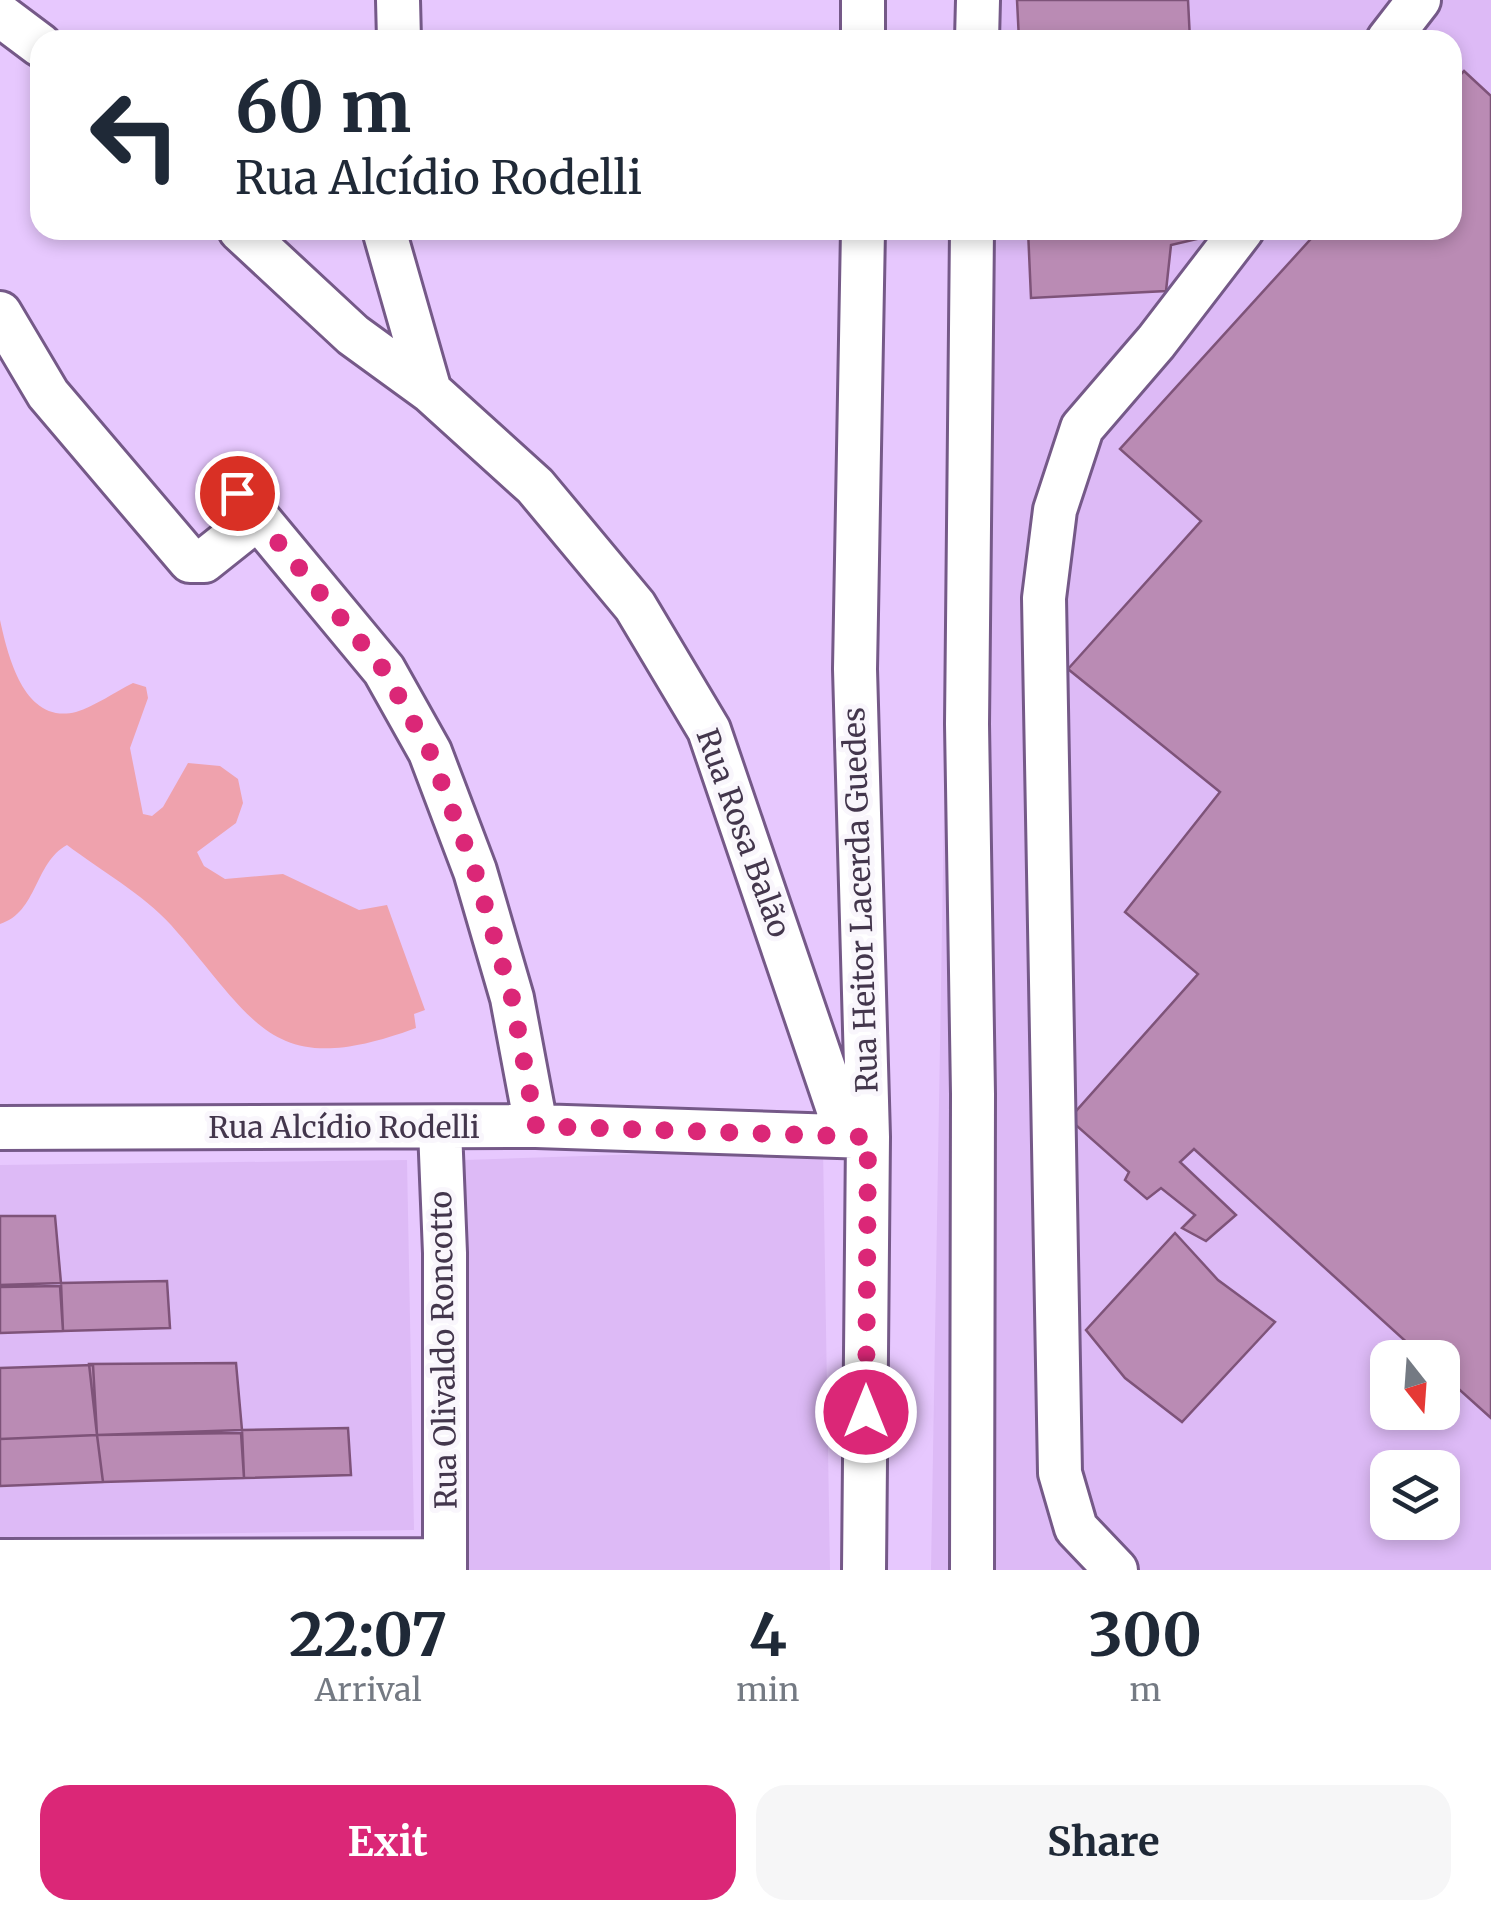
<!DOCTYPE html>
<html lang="en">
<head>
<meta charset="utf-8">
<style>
  body { margin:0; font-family:Merriweather,serif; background:#f6f6f7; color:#1f2937; height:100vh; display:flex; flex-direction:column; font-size:38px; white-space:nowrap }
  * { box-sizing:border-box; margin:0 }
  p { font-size:32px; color:#747a83 }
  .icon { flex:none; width:55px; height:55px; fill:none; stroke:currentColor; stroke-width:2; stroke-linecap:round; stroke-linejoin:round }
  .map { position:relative; height:1570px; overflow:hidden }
  .sheet { display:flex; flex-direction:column; background:#fff; flex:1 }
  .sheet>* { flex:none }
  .hud { position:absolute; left:30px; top:30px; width:1432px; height:210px; border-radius:30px; box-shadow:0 5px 15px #0003; background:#fff; color:#1f2937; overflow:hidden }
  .needle { width:65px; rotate:163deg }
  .buttons { position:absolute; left:1370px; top:1340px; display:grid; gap:20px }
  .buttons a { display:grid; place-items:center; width:90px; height:90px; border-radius:20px; background:#fff; box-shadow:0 5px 15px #0003; font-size:50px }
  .pin { position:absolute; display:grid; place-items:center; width:85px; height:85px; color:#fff; margin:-42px; border:5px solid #fff; border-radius:50%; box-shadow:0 2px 10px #0007 }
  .me { position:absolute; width:110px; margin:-55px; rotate:0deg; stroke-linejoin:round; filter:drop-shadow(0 0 8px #0008) }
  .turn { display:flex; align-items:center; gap:35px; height:210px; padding:0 40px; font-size:45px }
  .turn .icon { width:130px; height:130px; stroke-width:2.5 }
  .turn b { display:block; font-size:70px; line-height:85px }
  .eta { display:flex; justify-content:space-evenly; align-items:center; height:170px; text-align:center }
  .eta b { font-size:60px; font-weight:700; line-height:70px }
  .cta { display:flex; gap:20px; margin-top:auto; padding:20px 40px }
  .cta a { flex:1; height:115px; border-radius:30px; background:#db2777; color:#fff; font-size:40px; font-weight:700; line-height:115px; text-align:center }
  .cta a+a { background:#f6f6f7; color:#1f2937 }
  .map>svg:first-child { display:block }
</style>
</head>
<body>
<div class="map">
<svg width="1491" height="1570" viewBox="0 0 1491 1570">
  <rect width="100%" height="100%" fill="#e7c8fe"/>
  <path fill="#ddbaf6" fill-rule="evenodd" d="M958,0H1491V1570H931L954,230H1452V40H957ZM1388,1358H1442V1412H1388ZM1388,1468H1442V1522H1388Z
    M823,1148L830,1570H468L465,1160Z
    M407,1160L414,1530L0,1537V1165Z"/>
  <path fill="#efa2ad" d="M0,620C8,656 24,725 76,712C95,706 115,692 133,683L146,687L148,698L130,748L143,814L152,816L163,807L188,763L220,766L238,779L243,803L236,823L197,852L204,866L225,879L283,874L359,910L387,905L425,1010L414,1014L416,1028C270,1082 257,1022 171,925C143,894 100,870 67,845C34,863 38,912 0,924Z"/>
  <path fill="#ba8bb4" stroke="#7e5379" stroke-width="2.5" d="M1017,0H1188L1190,40H1019Z
    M1464,71L1491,96V1418L1442,1374V1358H1424L1194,1149L1180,1162L1236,1215L1206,1241L1182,1228L1195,1215L1161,1188L1147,1199L1125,1180L1129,1172L1069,1119L1198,974L1125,912L1220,792L1068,669L1201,521L1120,449L1319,230H1452V83Z
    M1028,230H1200L1201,238L1171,245L1166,291L1031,298Z
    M0,1216H55L61,1283L0,1285Z
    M1175,1233L1218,1280L1275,1322L1182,1422L1125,1378L1086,1330Z
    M167,1281L170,1328L63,1331L61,1283Z
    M60,1286L63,1331L0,1333V1287Z
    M236,1363L242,1430L97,1435L89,1364Z
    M93,1365L97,1435L0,1439V1368Z
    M348,1428L351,1475L244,1478L242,1430Z
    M241,1433L244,1478L103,1482L97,1435Z
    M97,1435L103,1482L0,1486V1439Z"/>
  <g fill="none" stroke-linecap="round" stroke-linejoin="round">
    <g stroke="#755988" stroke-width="48">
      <path id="minor" d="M398,0L399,40
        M863,0V40
        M0,15L40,45
        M977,40L978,0
        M1388,40L1419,0
        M240,230L353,335L430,391L535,486L635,606L709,730L847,1136
        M384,230L430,391
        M863,230L855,669L868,1137L864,1570
        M972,230L967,724L973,1094L972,1570
        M0,313L48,394L190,561H204L258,518
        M237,493L384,670L430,752L475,871L512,998L536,1126
        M0,1128L536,1126L868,1137
        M440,1129L445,1253V1570
        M0,1561L445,1560
        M1116,1570L1076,1528L1060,1473L1044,598L1055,510L1082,428L1156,342L1242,230"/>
    </g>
    <use href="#minor" stroke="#fff" stroke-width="42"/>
  </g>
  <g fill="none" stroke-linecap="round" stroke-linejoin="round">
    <path stroke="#db2777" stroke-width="18" stroke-dasharray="0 32.4" d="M237,493L384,670L430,752L475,871L512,998L536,1126L868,1137L866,1412"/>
  </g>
  <g text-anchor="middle" stroke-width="10" stroke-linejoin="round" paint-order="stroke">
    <g font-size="30" fill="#43364c" stroke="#f9f6fc">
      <text transform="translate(743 833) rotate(70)" y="10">Rua Rosa Balão</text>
      <text transform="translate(861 900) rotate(-92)" y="10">Rua Heitor Lacerda Guedes</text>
      <text x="344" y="1138">Rua Alcídio Rodelli</text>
      <text transform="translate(444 1350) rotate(-91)" y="10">Rua Olivaldo Roncotto</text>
    </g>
  </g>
</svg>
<div class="buttons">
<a><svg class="needle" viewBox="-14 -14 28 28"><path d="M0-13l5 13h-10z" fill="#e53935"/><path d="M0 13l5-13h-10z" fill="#747a83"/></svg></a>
<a><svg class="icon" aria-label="layers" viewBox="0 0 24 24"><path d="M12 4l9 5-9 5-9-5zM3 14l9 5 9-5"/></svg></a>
</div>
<div class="pin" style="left:237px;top:493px;background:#d93025"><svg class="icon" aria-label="arrive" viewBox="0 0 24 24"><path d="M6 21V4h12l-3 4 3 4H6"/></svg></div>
<svg class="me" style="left:866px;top:1412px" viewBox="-20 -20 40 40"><circle r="17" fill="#db2777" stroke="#fff" stroke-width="3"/><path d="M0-11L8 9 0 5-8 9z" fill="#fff"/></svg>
<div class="hud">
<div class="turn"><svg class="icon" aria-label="left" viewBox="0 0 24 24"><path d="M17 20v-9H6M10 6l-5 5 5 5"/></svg><div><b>60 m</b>Rua Alcídio Rodelli</div></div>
</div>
</div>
<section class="sheet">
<div class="eta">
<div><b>22:07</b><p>Arrival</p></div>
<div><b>4</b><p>min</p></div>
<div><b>300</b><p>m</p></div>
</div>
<div class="cta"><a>Exit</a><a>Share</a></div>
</section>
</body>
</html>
